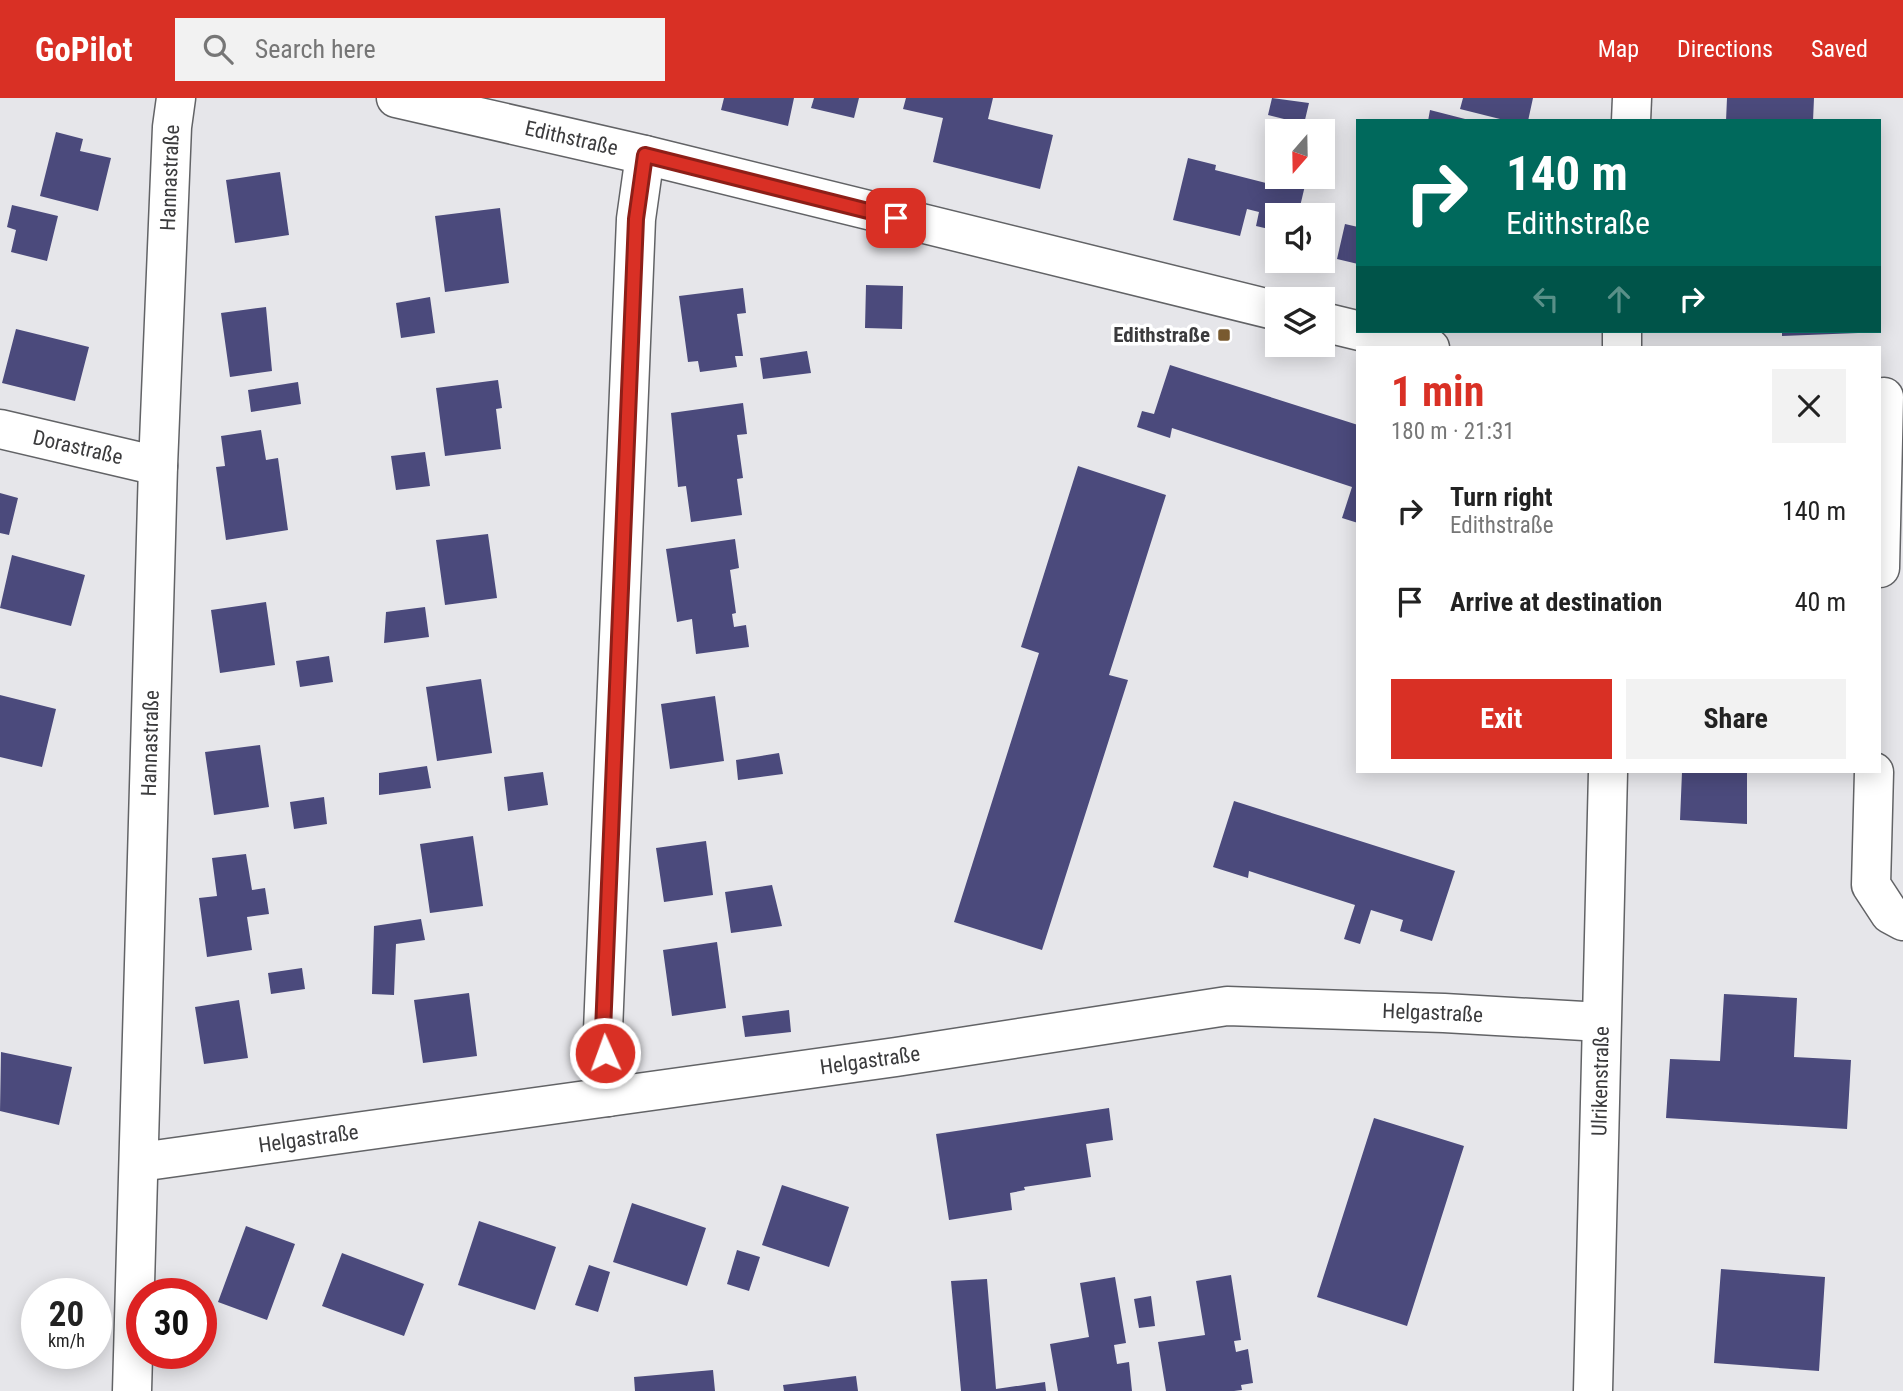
<!DOCTYPE html>
<html lang="en">
<head>
<meta charset="utf-8">
<style>
  body { margin:0; font-family:"Roboto Condensed",sans-serif; background:#f2f2f2; color:#222; height:100vh; display:flex; flex-direction:column; font-size:26px; white-space:nowrap }
  * { box-sizing:border-box; margin:0 }
  p { font-size:23px; color:#767676 }
  .icon { flex:none; width:38px; height:38px; fill:none; stroke:currentColor; stroke-width:2; stroke-linecap:round; stroke-linejoin:round }
  .map { position:relative; flex:1; overflow:hidden }
  .drawer { position:absolute; left:1356px; top:248px; width:525px; height:427px; display:flex; flex-direction:column; background:#fff; border-radius:0px; box-shadow:0 4px 18px #0003 }
  .drawer>* { flex:none }
  .hud { position:absolute; left:1356px; top:21px; width:525px; height:214px; border-radius:0px; box-shadow:0 4px 18px #0003; background:#00695c; color:#fff; overflow:hidden }
  .needle { width:46px; rotate:200deg }
  .controls { position:absolute; left:1265px; top:21px; display:grid; gap:14px }
  .controls a { display:grid; place-items:center; width:70px; height:70px; border-radius:0px; background:#fff; box-shadow:0 4px 18px #0003; font-size:35px }
  .speed { position:absolute; left:21px; top:1180px; display:flex; gap:14px; font-size:35px; font-weight:700; text-align:center }
  .speed>* { display:grid; place-content:center; width:91px; height:91px; border-radius:50%; background:#fff; box-shadow:0 4px 18px #0003; line-height:1 }
  .speed small { font-size:18px; font-weight:400 }
  .speed .limit { border:10px solid #d22; background:#fff; color:#111 }
  .pin { position:absolute; display:grid; place-items:center; width:60px; height:60px; color:#fff; margin:-30px; border-radius:14px; box-shadow:0 4px 10px #0006 }
  .me { position:absolute; width:77px; margin:-38px; rotate:358deg; stroke-linejoin:round; filter:drop-shadow(0 0 5px #0008) }
  .turn { display:flex; align-items:center; gap:24px; height:147px; padding:0 35px; font-size:32px }
  .turn .icon { width:91px; height:91px; stroke-width:2.5 }
  .turn b { display:block; font-size:49px; line-height:60px }
  .lanes { display:flex; align-items:center; height:66px; padding:0 35px; background:#0003; justify-content:center; gap:35px; direction:ltr }
  .lanes .off { opacity:.35 }
  .round { display:grid; place-items:center; flex:none; width:74px; height:74px; border-radius:0px; background:#f2f2f2 }
  .head { display:flex; align-items:center; justify-content:space-between; height:119px; padding:0 35px }
  h1 { font-size:42px; font-weight:700; line-height:52px; color:#d93025 }
  .action { display:flex; gap:14px; margin-top:auto; padding:14px 35px }
  .action a { flex:1; height:80px; border-radius:0px; background:#d93025; color:#fff; font-size:28px; font-weight:700; line-height:80px; text-align:center }
  .action a+a { background:#f2f2f2; color:#222 }
  ul { padding:0; list-style:none }
  li { display:flex; align-items:center; gap:21px; height:91px; padding:0 35px }
  li div { flex:1 }
  li b { display:block; font-size:26px }
  li em { font-style:normal }
  header { display:flex; align-items:center; gap:42px; box-sizing:border-box; height:98px; padding:0 35px; background:#d93025; color:#fff }
  header strong { font-size:33px }
  nav { display:flex; gap:38px; margin-inline-start:auto; font-size:24px }
  .search { width:490px; height:63px; background:#f2f2f2; display:flex; align-items:center; gap:18px; box-sizing:border-box; padding:0 24px; border-radius:0px; color:#767676; font-size:26px }
  .map>svg:first-child { display:block }
</style>
</head>
<body>
<header>
<strong>GoPilot</strong>
<div class="search"><svg class="icon" aria-label="search" viewBox="0 0 24 24"><circle cx="10" cy="10" r="6"/><path d="M15 15l6 6"/></svg>Search here</div>
<nav><a>Map</a><a>Directions</a><a>Saved</a></nav>
</header>
<div class="map">
<svg width="1903" height="1293" viewBox="0 0 1903 1293">
  <rect width="100%" height="100%" fill="#e6e6ea"/>
  <path fill="#4b4a7c" d="M724,0H794L788,28L721,12Z
    M814,0H859L854,20L811,10Z
    M906,0H993L988,21L1053,37L1040,91L933,64L943,20L903,11Z
    M1272,0L1309,5L1304,26L1268,17Z
    M1463,0H1533L1528,23H1508L1460,11Z
    M1727,0H1814L1813,23H1726Z
    M1430,12L1469,22V23H1428Z
    M56,34L83,41L80,53L111,60L98,113L40,98Z
    M1188,60L1216,67L1215,72L1266,85L1271,65L1278,67V79H1307L1298,117H1278V133L1256,128L1259,114L1247,111L1240,138L1173,122Z
    M280,74L289,137L235,145L226,82Z
    M12,107L58,118L47,163L11,154L16,132L7,129Z
    M500,110L509,185L445,194L435,118Z
    M1345,126L1358,129V166L1337,161Z
    M866,187L903,188L902,231L865,230Z
    M743,190L746,215L737,216L743,258H735L737,269L700,274L698,263L688,264L679,198Z
    M430,199L435,235L401,240L396,205Z
    M266,209L272,273L230,279L221,215Z
    M16,231L89,249L75,303L2,285Z
    M1782,233H1858V235L1782,238Z
    M807,253L811,275L763,281L760,260Z
    M1170,267L1358,327V425L1342,420L1352,389L1172,330L1170,340L1137,329L1142,313L1154,316Z
    M498,282L502,310L496,311L501,351L445,358L436,290Z
    M298,284L301,306L251,314L248,292Z
    M743,305L747,336L737,337L743,380L737,381L742,417L691,424L686,388L678,389L671,315Z
    M261,332L266,362L278,360L288,432L226,442L216,369L225,368L221,338Z
    M425,354L430,388L396,392L391,358Z
    M1078,368L1166,397L1109,577L1128,582L1042,852L954,824L1039,555L1021,549Z
    M0,395L18,400L9,437L0,435Z
    M488,436L497,500L445,507L436,442Z
    M735,441L739,470L730,472L736,515L732,516L734,529L746,527L749,549L696,556L692,521L677,524L666,451Z
    M12,457L85,477L71,528L0,510Z
    M266,504L275,567L220,575L211,512Z
    M425,509L429,539L384,545L386,514Z
    M329,558L333,584L300,589L296,563Z
    M481,581L492,655L437,663L426,589Z
    M0,597L56,611L42,669L0,659Z
    M715,598L724,663L670,671L661,606Z
    M260,647L269,709L214,717L205,654Z
    M779,655L783,676L738,682L736,662Z
    M427,668L431,690L379,697V675Z
    M543,674L548,707L508,713L504,679Z
    M1682,674H1747V726L1680,722Z
    M324,699L327,726L294,731L290,704Z
    M1234,703L1455,773L1432,843L1400,833L1403,822L1371,812L1360,846L1344,841L1355,807L1249,773L1248,780L1213,769Z
    M473,738L483,808L430,815L420,746Z
    M706,743L713,797L664,804L656,750Z
    M246,756L252,792L265,790L269,816L247,819L252,852L207,859L199,800L217,798L212,760Z
    M772,787L782,828L731,835L725,794Z
    M421,821L425,842L396,846L394,897L372,896L374,828Z
    M717,844L726,910L672,918L663,852Z
    M302,870L305,891L271,896L268,875Z
    M469,895L477,958L423,965L414,902Z
    M1724,896L1797,900L1794,959L1851,962L1847,1031L1666,1020L1670,961L1720,963Z
    M239,902L248,960L204,966L195,909Z
    M789,912L791,934L745,939L742,918Z
    M1,954L72,969L59,1027L0,1013Z
    M1109,1010L1113,1042L1086,1046L1091,1079L1024,1089L1025,1092L1010,1095L1012,1112L949,1122L936,1036Z
    M1374,1020L1464,1048L1407,1228L1317,1199Z
    M782,1087L849,1109L829,1169L762,1147Z
    M632,1105L706,1130L687,1188L613,1164Z
    M479,1123L556,1149L535,1212L458,1187Z
    M246,1128L295,1146L267,1222L218,1204Z
    M737,1152L760,1159L749,1193L727,1186Z
    M342,1155L424,1186L404,1238L322,1208Z
    M589,1167L610,1174L598,1214L575,1207Z
    M1721,1171L1825,1179L1819,1273L1714,1265Z
    M1231,1177L1241,1242L1234,1243L1236,1254L1248,1251L1253,1285L1241,1287L1242,1292L1234,1293H1166L1158,1244L1205,1237L1196,1183Z
    M1115,1179L1126,1245L1114,1247L1117,1266L1129,1264L1132,1293H1058L1050,1246L1089,1239L1080,1185Z
    M987,1181L996,1291L1045,1284L1046,1293H961L951,1183Z
    M1151,1198L1155,1228L1139,1230L1134,1201Z
    M713,1272L715,1293H635L634,1279Z
    M856,1278L858,1293H784L783,1287Z"/>
  <g fill="none" stroke-linecap="round" stroke-linejoin="round">
    <g stroke="#626366" stroke-width="41">
      <g id="minor">
        <path id="s1" d="M396,0L645,57L1278,213"/>
        <path d="M1631,23L1632,0"/>
        <path d="M1323,224L1430,250"/>
        <path d="M1622,250V233"/>
        <path id="s2" d="M0,331L158,368"/>
        <path d="M1880,470L1884,299"/>
        <path d="M1874,674L1871,787L1890,816L1903,823"/>
        <path d="M608,999L603,933L636,121L645,57"/>
        <path id="s3" d="M140,1064L896,959L1227,908L1444,915L1601,924"/>
        <path id="s4" d="M132,1293L158,368L172,29L176,0"/>
        <path id="s5" d="M1593,1293L1608,674"/>
      </g>
    </g>
    <use href="#minor" stroke="#fff" stroke-width="38"/>
  </g>
  <g fill="none" stroke-linecap="round" stroke-linejoin="round">
    <g stroke="#8d1f18" stroke-width="18">
      <path id="route" d="M605,955L603,933L636,121L645,57L896,120"/>
    </g>
    <use href="#route" stroke="#d93025" stroke-width="12"/>
  </g>
  <rect fill="#795a2f" stroke="#fff" stroke-width="2.5" x="1217" y="230" width="14" height="14" rx="3.5"/>
  <g text-anchor="middle" stroke-width="7" stroke-linejoin="round" paint-order="stroke">
    <g font-size="21" fill="#3b3b3d" stroke="#fff">
      <text dy="7" stroke="none"><textPath href="#s1" startOffset="180">Edithstraße</textPath></text>
      <text dy="7" stroke="none"><textPath href="#s4" startOffset="1214">Hannastraße</textPath></text>
      <text dy="7" stroke="none"><textPath href="#s2" startOffset="80">Dorastraße</textPath></text>
      <text dy="7" stroke="none"><textPath href="#s4" startOffset="648">Hannastraße</textPath></text>
      <text dy="7" stroke="none"><textPath href="#s3" startOffset="1304">Helgastraße</textPath></text>
      <text dy="7" stroke="none"><textPath href="#s3" startOffset="737">Helgastraße</textPath></text>
      <text dy="7" stroke="none"><textPath href="#s5" startOffset="310">Ulrikenstraße</textPath></text>
      <text dy="7" stroke="none"><textPath href="#s3" startOffset="170">Helgastraße</textPath></text>
    </g>
    <g font-size="21" font-weight="bold" fill="#3b3b3d" stroke="#fff" text-anchor="end">
      <text x="1210" y="244">Edithstraße</text>
    </g>
  </g>
</svg>
<div class="controls">
<a><svg class="needle" viewBox="-14 -14 28 28"><path d="M0-13l5 13h-10z" fill="#e53935"/><path d="M0 13l5-13h-10z" fill="#767676"/></svg></a>
<a><svg class="icon" aria-label="sound" viewBox="0 0 24 24"><path d="M4 9h4l5-4v14l-5-4H4zM17 9q2 3 0 6"/></svg></a>
<a><svg class="icon" aria-label="layers" viewBox="0 0 24 24"><path d="M12 4l9 5-9 5-9-5zM3 14l9 5 9-5"/></svg></a>
</div>
<div class="speed"><div>20<small>km/h</small></div><div class="limit">30</div></div>
<div class="pin" style="left:896px;top:120px;background:#d93025"><svg class="icon" aria-label="arrive" viewBox="0 0 24 24"><path d="M6 21V4h12l-3 4 3 4H6"/></svg></div>
<svg class="me" style="left:605px;top:955px" viewBox="-20 -20 40 40"><circle r="17" fill="#d93025" stroke="#fff" stroke-width="3"/><path d="M0-11L8 9 0 5-8 9z" fill="#fff"/></svg>
<div class="hud">
<div class="turn"><svg class="icon" aria-label="right" viewBox="0 0 24 24"><path d="M7 20v-9h11M14 6l5 5-5 5"/></svg><div><b>140 m</b>Edithstraße</div></div>
<div class="lanes"><svg class="icon off" aria-label="left" viewBox="0 0 24 24"><path d="M17 20v-9H6M10 6l-5 5 5 5"/></svg><svg class="icon off" aria-label="ahead" viewBox="0 0 24 24"><path d="M12 20V5M6 11l6-6 6 6"/></svg><svg class="icon" aria-label="right" viewBox="0 0 24 24"><path d="M7 20v-9h11M14 6l5 5-5 5"/></svg></div>
</div>
<section class="drawer">
<div class="head"><div><h1>1 min</h1><p>180 m · 21:31</p></div><a class="round"><svg class="icon" aria-label="close" viewBox="0 0 24 24"><path d="M6 6l12 12M18 6L6 18"/></svg></a></div>
<ul>
<li><svg class="icon" aria-label="right" viewBox="0 0 24 24"><path d="M7 20v-9h11M14 6l5 5-5 5"/></svg><div><b>Turn right</b><p>Edithstraße</p></div><em>140 m</em></li>
<li><svg class="icon" aria-label="arrive" viewBox="0 0 24 24"><path d="M6 21V4h12l-3 4 3 4H6"/></svg><div><b>Arrive at destination</b></div><em>40 m</em></li>
</ul>
<div class="action"><a>Exit</a><a>Share</a></div>
</section>
</div>
</body>
</html>
